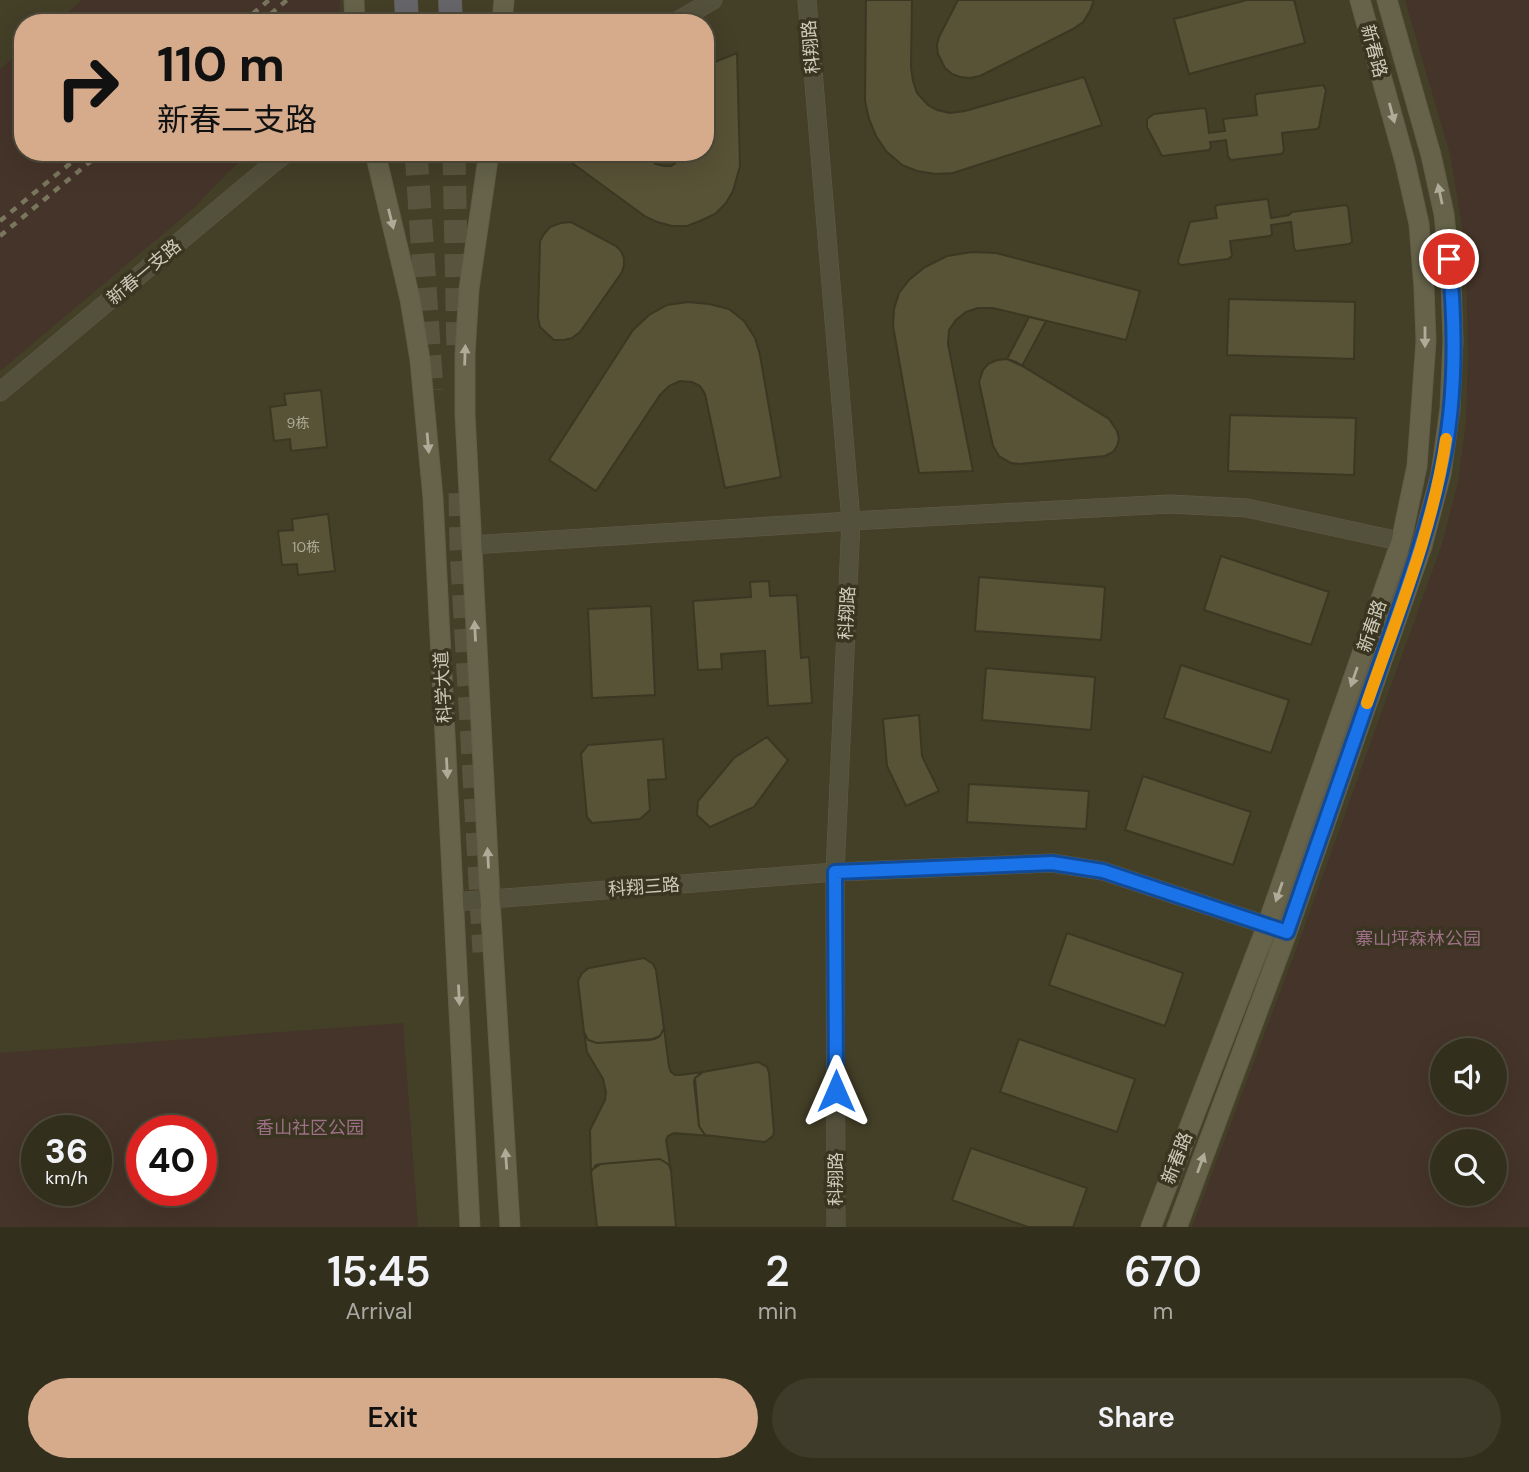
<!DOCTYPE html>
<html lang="en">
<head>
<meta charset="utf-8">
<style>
  body { margin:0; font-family:"DM Sans","Noto Sans SC",sans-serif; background:#3e3b2a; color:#f1f3f6; height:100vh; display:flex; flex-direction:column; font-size:26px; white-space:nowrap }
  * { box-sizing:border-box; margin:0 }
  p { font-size:23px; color:#a9a9a4 }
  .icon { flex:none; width:38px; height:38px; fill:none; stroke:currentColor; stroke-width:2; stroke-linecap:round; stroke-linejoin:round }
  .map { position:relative; height:1227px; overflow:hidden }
  .details { display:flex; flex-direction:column; background:#332f1d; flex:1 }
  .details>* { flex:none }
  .top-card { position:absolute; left:14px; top:14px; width:700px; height:147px; border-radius:28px; box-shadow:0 7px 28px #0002,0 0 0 2px #4e4a3b; background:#d6ab8b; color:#111; overflow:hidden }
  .tools { position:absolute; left:1430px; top:1038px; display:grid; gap:14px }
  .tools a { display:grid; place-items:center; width:77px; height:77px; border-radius:50%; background:#332f1d; box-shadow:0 7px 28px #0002,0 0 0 2px #4e4a3b; font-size:35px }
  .speed { position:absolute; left:21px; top:1115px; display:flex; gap:14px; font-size:35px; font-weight:700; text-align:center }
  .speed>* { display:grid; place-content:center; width:91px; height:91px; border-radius:50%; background:#332f1d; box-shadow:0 7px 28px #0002,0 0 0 2px #4e4a3b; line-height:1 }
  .speed small { font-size:18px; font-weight:400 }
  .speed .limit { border:10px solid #d22; background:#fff; color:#111 }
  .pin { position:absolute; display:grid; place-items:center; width:60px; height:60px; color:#fff; margin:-30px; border:4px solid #fff; border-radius:50%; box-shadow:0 2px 7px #0007 }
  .me { position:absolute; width:77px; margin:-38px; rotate:0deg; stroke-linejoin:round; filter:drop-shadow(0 0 5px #0008) }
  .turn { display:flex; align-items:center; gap:24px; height:147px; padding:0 28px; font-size:32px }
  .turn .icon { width:91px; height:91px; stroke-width:2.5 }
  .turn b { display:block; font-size:49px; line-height:60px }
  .eta { display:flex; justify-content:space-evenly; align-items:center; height:119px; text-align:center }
  .eta b { font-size:42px; font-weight:600; line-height:49px }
  .button { display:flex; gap:14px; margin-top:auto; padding:14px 28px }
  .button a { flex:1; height:80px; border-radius:42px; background:#d6ab8b; color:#111; font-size:28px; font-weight:600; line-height:80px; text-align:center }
  .button a+a { background:#3e3b2a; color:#f1f3f6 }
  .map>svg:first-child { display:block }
</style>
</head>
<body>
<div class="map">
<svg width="1529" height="1227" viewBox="0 0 1529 1227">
  <rect width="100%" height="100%" fill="#443f27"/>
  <path fill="#453429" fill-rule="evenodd" d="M82,0H340V23H55Z
    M1405,0H1529V1227H1192L1299,942L1442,544L1458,482L1466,421L1468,360L1467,298L1462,226L1450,154ZM1442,1050H1494V1102H1442ZM1442,1141H1494V1194H1442Z
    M23,50V152H250L226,174L195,207L0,371V69Z
    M403,1023L418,1227H0V1053ZM37,1130H96V1190H37ZM201,1130V1190H142V1130Z"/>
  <path fill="#585236" stroke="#3b3722" stroke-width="2" d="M866,0H912L911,67L913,81L917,93L928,105L937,110L950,113L965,111L1084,77L1102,125L953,173L936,174L917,171L902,165L886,151L876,136L869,119L865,101Z
    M958,0H1094L1090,11L1083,22L1073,29L980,76L970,78L960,77L952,74L945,68L938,54L937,45L939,37Z
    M1247,0H1294L1305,43L1189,74L1174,19Z
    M737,53L740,166L733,191L726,203L715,214L700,221L687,226H672L657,222L646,217L557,152H639L656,164L664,166H671L677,162L682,158L684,152H705V66Z
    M1323,85L1326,90L1319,127L1317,129L1282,133L1284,151L1281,154L1231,160L1228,156L1226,140L1210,142L1211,147L1209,150L1162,156L1147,127V119L1154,114L1204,108L1206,110L1209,133L1225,131L1223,119L1257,115L1255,97L1256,94Z
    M1267,199L1268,200L1271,218L1289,215L1292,212L1346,205L1348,207L1352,242L1349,244L1296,251L1294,248L1291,222L1271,225L1272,234L1270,236L1230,241L1232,256L1228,259L1182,265L1179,264L1178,261L1190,222L1217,218L1215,207L1217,205Z
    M571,222L616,246L621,251L624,258V265L622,272L580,332L572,338L564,340H554L540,327L538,318L540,241L544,234L550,227L561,223Z
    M972,252L996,253L1140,291L1126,340L993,308H978L966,312L956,320L949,330L948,344L973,471L919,473L893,326L894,309L899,293L909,280L925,267L947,256Z
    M1229,299L1355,302L1354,359L1227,355Z
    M688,302L709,304L729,309L744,321L755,338L760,355L781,477L725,488L705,394L700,386L692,382L680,381L669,386L660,395L596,491L549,460L633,330L649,315L667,305Z
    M1029,317L1046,321L1022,366L1007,359Z
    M1007,359L1016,362L1109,419L1117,431L1119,439L1117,446L1113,452L1105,456L1019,464L1011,463L999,456L993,446L979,382L983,370L988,364L997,360Z
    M321,390L327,447L291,451L290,439L274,441L270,407L286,405L284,394Z
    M1230,415L1356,418L1354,475L1228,471Z
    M328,514L335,571L298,575L297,564L282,565L278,531L293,530L292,519Z
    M1221,556L1329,592L1311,645L1204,610Z
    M979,577L1105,587L1101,640L975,631Z
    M769,581L770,596L797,595L801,658L809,657L812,703L768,706L765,651L721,654L722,669L698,670L693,601L751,597L750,582Z
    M651,606L655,695L592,698L588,609Z
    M1181,665L1289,700L1271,753L1164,718Z
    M986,668L1095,677L1091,730L982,720Z
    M919,715L922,756L939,791L906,806L887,766L883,719Z
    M767,737L788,760L754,807L710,827L697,815L698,801L734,758Z
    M663,739L666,779L648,780L650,810L640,819L592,823L587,817L581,754L588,745Z
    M1143,776L1251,812L1233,865L1125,830Z
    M969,784L1089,791L1086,829L967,822Z
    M1067,933L1183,973L1165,1026L1049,985Z
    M644,958L653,964L656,970L664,1028L660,1036L650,1040L597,1043L588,1040L584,1032L578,981L582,973L589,968Z
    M664,1028L669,1067L671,1072L675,1075H680L703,1072L695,1078L694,1082L699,1126L705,1135L710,1136L674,1133L668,1136L666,1140L671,1171L669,1165L660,1159L601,1164L596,1165L591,1172L590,1130L605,1100L606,1092L603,1079L587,1052L584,1032L588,1040L597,1043L655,1039L660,1036Z
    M1019,1039L1135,1079L1117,1132L1000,1092Z
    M758,1062L767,1067L769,1073L774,1132L773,1136L765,1142L705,1135L699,1126L695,1078L703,1072Z
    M971,1148L1087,1188L1073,1227H1028L952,1200Z
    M660,1159L669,1165L671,1171L676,1227H597L591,1172L593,1169L601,1164Z"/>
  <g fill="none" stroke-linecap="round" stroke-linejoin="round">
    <path stroke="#59543d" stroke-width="23" stroke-dasharray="23 11" stroke-linecap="butt" d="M416,152L432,390
      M454,152L458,354
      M460,493L461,548L484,952"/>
    <g stroke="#605c48" stroke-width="19">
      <path id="tertiary" d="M807,0L851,521L835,872L836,1227
        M674,23L713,0
        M0,392L271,165L288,152
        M471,545L851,521L1170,504L1247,508L1422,546
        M454,902L835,872L1052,863L1103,871L1287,932"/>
    </g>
    <g stroke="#605c48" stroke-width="21">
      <path id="secondary" d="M354,0L355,23
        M502,23L504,0
        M375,152L410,299L420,360L433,498L470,1227
        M489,152L469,289L465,354V414L490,899L510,1227
        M1151,1227L1267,926L1401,542L1417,466L1426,341L1424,288L1419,224L1405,162L1360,0
        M1177,1227L1287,932L1422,546L1441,474L1450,408L1453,341L1451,282L1444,214L1431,155L1387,0"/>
    </g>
    <g stroke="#5e5a46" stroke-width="24">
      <path id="trunk" d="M406,0L407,23
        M450,0L451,23"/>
    </g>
    <use href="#tertiary" stroke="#53503c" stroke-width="18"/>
    <use href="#secondary" stroke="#66634a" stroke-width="19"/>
    <use href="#trunk" stroke="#66666a" stroke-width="23"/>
    <path stroke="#7a765e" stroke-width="4.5" stroke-dasharray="7 7" stroke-linecap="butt" d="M242,23L269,0
      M260,23L287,0
      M0,221L84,152
      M0,236L102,152"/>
  </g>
  <defs><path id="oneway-solid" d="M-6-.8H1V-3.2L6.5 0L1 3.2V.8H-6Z" transform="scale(1.75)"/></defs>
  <g fill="#aeab98">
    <use href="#oneway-solid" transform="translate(1392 113) rotate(75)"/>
    <use href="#oneway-solid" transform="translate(1440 194) rotate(-102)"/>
    <use href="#oneway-solid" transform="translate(391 219) rotate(76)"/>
    <use href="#oneway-solid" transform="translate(1425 337) rotate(90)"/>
    <use href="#oneway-solid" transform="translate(465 355) rotate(-88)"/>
    <use href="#oneway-solid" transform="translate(428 443) rotate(85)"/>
    <use href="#oneway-solid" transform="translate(475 631) rotate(-93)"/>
    <use href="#oneway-solid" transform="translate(1354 677) rotate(109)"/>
    <use href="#oneway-solid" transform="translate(447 768) rotate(87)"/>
    <use href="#oneway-solid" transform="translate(488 858) rotate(-93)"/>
    <use href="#oneway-solid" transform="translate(1279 892) rotate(109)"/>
    <use href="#oneway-solid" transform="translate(459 995) rotate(87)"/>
    <use href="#oneway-solid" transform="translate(506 1159) rotate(-94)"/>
    <use href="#oneway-solid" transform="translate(1201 1163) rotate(-70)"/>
  </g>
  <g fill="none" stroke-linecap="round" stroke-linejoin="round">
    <g stroke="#114b97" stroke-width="18">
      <path id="route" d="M836,1091L835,872L1052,863L1103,871L1287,932C1316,847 1346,762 1376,677C1399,610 1424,544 1440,475C1456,407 1456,329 1449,259"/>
    </g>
    <use href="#route" stroke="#1a73e8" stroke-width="12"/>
    <path stroke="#f59e0b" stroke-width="12" d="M1367,703C1397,616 1433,530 1446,439"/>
  </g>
  <g text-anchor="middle" stroke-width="7" stroke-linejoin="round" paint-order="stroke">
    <g font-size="14" fill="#aeab97">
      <text x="298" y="428">9栋</text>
      <text x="306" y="552">10栋</text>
    </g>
    <g font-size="18" fill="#cdcab9" stroke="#393520">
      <text transform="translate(811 47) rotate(-95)" y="6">科翔路</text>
      <text transform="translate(1374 51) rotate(75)" y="6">新春路</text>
      <text transform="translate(144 272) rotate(-40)" y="6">新春一支路</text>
      <text transform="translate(847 613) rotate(-87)" y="6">科翔路</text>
      <text transform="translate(1372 626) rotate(-71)" y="6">新春路</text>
      <text transform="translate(443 687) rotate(-93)" y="6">科学大道</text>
      <text transform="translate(644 887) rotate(-4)" y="6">科翔三路</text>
      <text transform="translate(1177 1158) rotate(-69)" y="6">新春路</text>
      <text transform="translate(836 1179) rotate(-90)" y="6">科翔路</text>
    </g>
    <g font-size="18" fill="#9e7087" stroke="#393520">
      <text x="1418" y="945">寨山坪森林公园</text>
      <text x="310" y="1134">香山社区公园</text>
    </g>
  </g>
</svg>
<div class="tools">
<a><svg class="icon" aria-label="sound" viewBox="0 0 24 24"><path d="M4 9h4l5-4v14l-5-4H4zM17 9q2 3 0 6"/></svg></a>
<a><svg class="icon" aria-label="search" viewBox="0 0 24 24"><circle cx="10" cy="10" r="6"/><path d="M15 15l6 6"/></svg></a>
</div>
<div class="speed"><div>36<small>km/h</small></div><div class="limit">40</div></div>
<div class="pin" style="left:1449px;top:259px;background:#d93025"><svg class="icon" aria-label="arrive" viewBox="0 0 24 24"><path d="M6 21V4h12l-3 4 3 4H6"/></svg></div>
<svg class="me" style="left:836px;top:1091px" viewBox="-20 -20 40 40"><path d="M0-17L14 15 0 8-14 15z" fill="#1a73e8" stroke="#fff" stroke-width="4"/></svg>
<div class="top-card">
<div class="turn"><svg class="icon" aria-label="right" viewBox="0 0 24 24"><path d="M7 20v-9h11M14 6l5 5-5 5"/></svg><div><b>110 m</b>新春二支路</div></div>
</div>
</div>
<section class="details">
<div class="eta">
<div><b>15:45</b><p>Arrival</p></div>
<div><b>2</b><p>min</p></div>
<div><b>670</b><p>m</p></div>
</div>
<div class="button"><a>Exit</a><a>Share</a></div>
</section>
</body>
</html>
